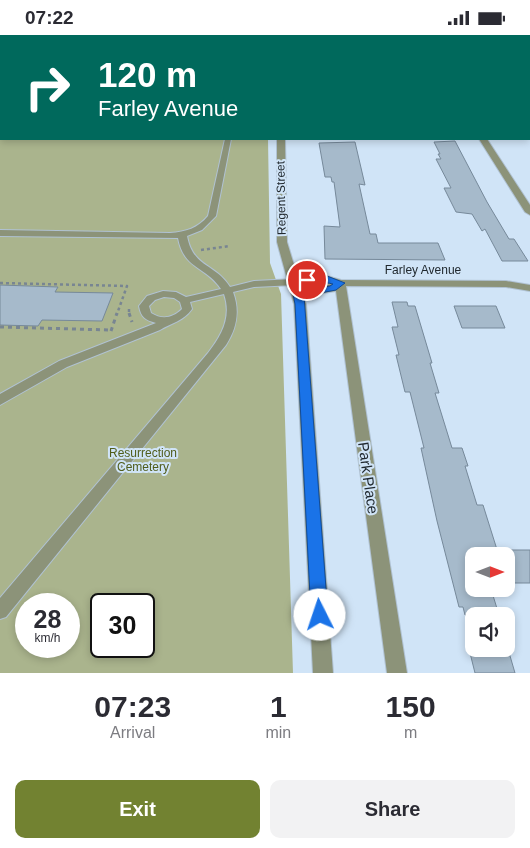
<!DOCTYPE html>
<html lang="en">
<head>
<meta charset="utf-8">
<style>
  body { margin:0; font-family:Helvetica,sans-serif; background:#f2f2f3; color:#2b2b33; height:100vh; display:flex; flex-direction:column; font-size:19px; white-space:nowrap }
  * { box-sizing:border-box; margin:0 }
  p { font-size:16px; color:#7c7c81 }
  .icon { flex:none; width:28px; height:28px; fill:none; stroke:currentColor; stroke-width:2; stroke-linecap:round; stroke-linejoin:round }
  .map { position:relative; height:638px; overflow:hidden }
  .sheet { display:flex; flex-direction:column; background:#fff; flex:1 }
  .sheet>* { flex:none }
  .top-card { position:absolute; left:0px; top:0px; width:530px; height:105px; box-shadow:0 2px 8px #0003; background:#00695c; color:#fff; overflow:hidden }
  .needle { width:32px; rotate:90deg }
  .buttons { position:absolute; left:465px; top:512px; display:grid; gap:10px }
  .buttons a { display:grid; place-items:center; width:50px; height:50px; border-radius:10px; background:#fff; box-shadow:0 2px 8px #0003; font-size:25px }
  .speed { position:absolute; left:15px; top:558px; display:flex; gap:10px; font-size:25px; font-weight:700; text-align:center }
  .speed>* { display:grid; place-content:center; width:65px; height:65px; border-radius:50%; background:#fff; box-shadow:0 2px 8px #0003; line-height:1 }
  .speed small { font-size:12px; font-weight:400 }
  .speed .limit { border:2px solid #111; border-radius:8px; background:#fff; color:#111 }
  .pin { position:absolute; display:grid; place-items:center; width:42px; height:42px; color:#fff; margin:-21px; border:2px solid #fff; border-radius:50%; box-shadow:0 1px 5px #0007 }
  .me { position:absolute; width:55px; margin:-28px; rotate:356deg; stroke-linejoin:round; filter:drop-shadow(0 0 4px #0008) }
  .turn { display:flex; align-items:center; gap:18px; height:105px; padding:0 15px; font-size:22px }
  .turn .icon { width:65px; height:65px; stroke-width:2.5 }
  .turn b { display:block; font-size:35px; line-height:42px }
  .eta { display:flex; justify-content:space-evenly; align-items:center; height:85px; text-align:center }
  .eta b { font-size:30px; font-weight:700; line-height:35px }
  .primary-button { display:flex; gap:10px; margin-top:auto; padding:10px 15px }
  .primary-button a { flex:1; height:58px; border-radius:10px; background:#728231; color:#fff; font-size:20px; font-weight:700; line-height:58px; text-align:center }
  .primary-button a+a { background:#f2f2f3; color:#2b2b33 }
  .status { display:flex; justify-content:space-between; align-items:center; height:35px; padding:0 25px; background:#fff; direction:ltr }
  .status svg { height:14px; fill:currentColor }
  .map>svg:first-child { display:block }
</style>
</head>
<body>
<div class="status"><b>07:22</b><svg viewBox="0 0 49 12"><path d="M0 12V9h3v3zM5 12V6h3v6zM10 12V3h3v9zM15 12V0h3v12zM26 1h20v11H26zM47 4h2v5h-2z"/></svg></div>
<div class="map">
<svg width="530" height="638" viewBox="0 0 530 638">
  <rect width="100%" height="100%" fill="#d0e4f7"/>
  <path fill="#aab48d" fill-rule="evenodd" d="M0,68L1,104H268L270,228L281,259L293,638H0ZM26,569H69V611H26ZM101,569H144V611H101Z"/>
  <path fill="#a6bacb" stroke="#76899a" d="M455,106L487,167L509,204H514L528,226H502L485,194L482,196L472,179L456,177L444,153H451L436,124H441L438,119H440L434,107Z
    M355,107L365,150L359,149L370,199H376L378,208H438L445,225L325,224L324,191L340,192L334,147H332L331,142H325L319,108Z
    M0,250L58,252L55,257L113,258L102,286L42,285L38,291L0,290Z
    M392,267H407L408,271H415L432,328H430L439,358H435L452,413H462L468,431H465L477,470H483L499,521H474V554H491L499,580H465L463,572H459L437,486L421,413H424L410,357H405L396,320H399L392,292H398Z
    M454,271H496L505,293H462Z
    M506,515H530V548H506Z
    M469,614H508L515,638H475Z"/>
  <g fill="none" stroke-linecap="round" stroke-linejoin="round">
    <g stroke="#b0c2d3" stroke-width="2">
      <path id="lane" d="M0,85H1V89H0Z
        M0,98H1V102H0Z
        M225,104H231L216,181L202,195L187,201C193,233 215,228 230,252L254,246L295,244L300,247L295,250L254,252L233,257C240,276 237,293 226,310L6,582L0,584V563L208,318C222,300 232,282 224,259L190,267L192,274C184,286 171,288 160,295L67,332L0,370V359L59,326L156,288C145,285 141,282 139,271L147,261L163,256L176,257L186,262L221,254C206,231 184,235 178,203L0,201V195L170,198C186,197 198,193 208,181ZM164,262L174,263L180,267L182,274C173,283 162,285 151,278L149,271L155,265Z"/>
    </g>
    <g stroke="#b0c2d3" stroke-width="2">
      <path id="street" d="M275,0H281V1H276Z
        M413,0H419V1H414Z
        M525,0H530V4L529,1Z
        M1,27V31L0,32V28Z
        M277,104H285L287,207L298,243L327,241L341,245L506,246L530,250V256L506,252L346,251L407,638H387L336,256L303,261L306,269L333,638H313L294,269L277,207ZM326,247L332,249L301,255L300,250Z
        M479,104H487L530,170V180L525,177Z"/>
    </g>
    <g stroke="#b0c2d3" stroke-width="2">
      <path id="secondary" d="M0,61H1V65H0Z
        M529,61H530V65H529Z"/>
    </g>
    <path stroke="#788592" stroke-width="2.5" stroke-dasharray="3 3" stroke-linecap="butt" d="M201,215L230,211
      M0,248L127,251L117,279
      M129,274V279"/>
    <path stroke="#788592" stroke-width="3" stroke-dasharray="4 4" stroke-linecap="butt" d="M129,278L132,287
      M0,292L111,295
      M111,296L117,278"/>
    <use href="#lane" fill="#8c9379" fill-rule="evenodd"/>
    <use href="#street" fill="#8c9379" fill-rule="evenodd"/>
    <use href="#secondary" fill="#646e48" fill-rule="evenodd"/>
  </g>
  <path fill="#1a73e8" stroke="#114b97" d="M327,241L345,248L336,255L304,261L328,580L325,586L320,588L314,586L311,580L295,269L293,259L298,256L330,251L333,249C323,246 310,251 302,245L307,242Z"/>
  <g text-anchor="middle" stroke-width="4" stroke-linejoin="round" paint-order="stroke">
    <g font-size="12" fill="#21292f" stroke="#d0e4f7">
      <text transform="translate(281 163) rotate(-91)" y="4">Regent Street</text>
      <text x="423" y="239">Farley Avenue</text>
    </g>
    <g font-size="12" fill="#505d1b" stroke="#d0e4f7">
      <text x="143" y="422">Resurrection<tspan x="143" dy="14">Cemetery</tspan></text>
    </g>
    <g font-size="15" fill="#21292f" stroke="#d0e4f7">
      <text transform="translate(368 443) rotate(82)" y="5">Park Place</text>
    </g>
  </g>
</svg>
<div class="buttons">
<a><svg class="needle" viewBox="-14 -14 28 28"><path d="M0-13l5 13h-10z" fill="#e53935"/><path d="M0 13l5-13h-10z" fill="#7c7c81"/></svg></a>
<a><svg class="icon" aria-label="sound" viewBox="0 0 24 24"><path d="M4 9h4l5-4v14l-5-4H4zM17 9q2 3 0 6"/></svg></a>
</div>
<div class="speed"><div>28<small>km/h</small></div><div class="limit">30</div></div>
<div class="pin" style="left:307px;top:245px;background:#d93025"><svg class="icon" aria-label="arrive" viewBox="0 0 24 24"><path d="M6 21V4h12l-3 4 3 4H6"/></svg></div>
<svg class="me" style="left:320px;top:580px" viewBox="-20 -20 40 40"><circle r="19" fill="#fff"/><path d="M0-13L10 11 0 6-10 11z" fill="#1a73e8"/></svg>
<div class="top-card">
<div class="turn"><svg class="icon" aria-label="right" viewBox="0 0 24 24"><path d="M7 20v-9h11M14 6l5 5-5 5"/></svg><div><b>120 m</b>Farley Avenue</div></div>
</div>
</div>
<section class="sheet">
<div class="eta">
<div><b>07:23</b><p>Arrival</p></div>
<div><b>1</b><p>min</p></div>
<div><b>150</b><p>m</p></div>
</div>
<div class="primary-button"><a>Exit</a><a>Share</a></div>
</section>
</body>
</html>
